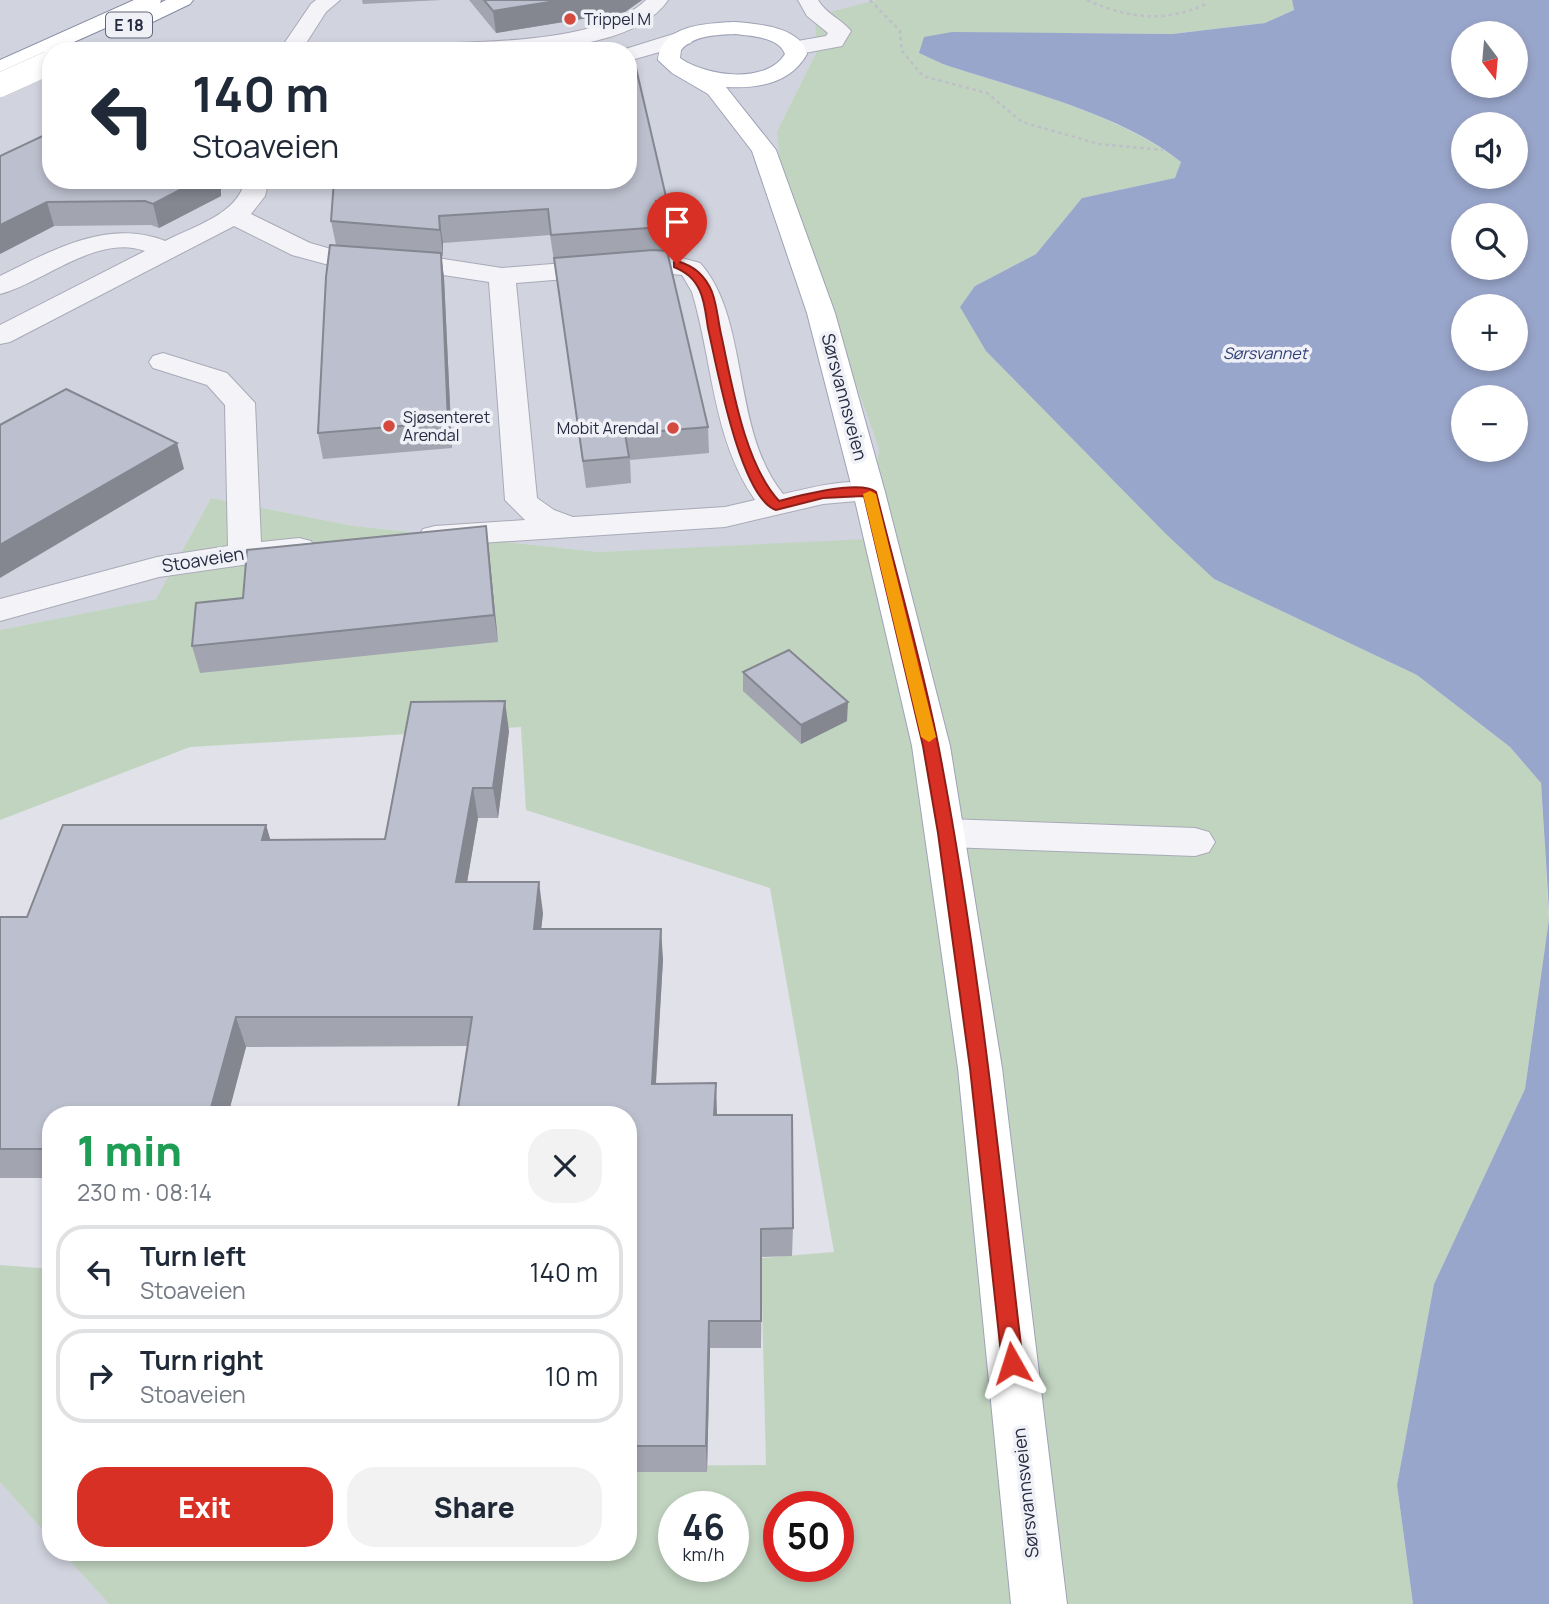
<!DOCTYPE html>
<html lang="en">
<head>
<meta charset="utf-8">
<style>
  body { margin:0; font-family:Manrope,sans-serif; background:#f2f2f3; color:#1f2937; height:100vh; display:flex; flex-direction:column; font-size:26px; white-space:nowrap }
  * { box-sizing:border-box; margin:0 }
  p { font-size:23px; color:#747a83 }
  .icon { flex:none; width:38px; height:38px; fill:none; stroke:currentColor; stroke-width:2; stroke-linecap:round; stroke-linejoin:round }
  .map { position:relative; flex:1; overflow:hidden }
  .sheet { position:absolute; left:42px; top:1106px; width:595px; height:455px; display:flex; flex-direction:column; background:#fff; border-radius:28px; box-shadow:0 4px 10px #0003 }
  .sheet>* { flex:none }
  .hud { position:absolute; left:42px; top:42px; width:595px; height:147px; border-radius:28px; box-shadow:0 4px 10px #0003; background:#fff; color:#1f2937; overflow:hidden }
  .needle { width:46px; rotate:164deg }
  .controls { position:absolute; left:1451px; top:21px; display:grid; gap:14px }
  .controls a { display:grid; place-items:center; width:77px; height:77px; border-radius:50%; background:#fff; box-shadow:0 4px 10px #0003; font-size:35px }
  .speed { position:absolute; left:658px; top:1491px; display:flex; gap:14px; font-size:35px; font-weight:700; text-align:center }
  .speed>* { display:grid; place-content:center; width:91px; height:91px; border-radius:50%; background:#fff; box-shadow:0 4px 10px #0003; line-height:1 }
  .speed small { font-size:18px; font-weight:400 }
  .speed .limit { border:10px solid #d22; background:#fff; color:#111 }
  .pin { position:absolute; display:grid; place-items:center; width:60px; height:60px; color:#fff; margin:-72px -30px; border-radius:50% 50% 50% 0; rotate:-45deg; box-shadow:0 0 7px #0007 }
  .pin .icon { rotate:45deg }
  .me { position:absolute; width:77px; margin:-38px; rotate:354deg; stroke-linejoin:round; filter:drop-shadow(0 0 5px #0008) }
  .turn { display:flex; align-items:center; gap:24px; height:147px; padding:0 35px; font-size:32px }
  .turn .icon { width:91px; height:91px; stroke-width:2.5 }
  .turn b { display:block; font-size:49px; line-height:60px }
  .round { display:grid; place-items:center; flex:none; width:74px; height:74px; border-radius:28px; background:#f2f2f3 }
  .headline { display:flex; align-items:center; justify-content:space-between; height:119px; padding:0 35px }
  h1 { font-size:42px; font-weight:800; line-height:52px; color:#1e9e55 }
  .action { display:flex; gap:14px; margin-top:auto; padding:14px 35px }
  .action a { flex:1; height:80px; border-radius:28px; background:#d93025; color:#fff; font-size:28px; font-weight:800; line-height:80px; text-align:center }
  .action a+a { background:#f2f2f3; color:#1f2937 }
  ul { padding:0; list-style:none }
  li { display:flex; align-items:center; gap:21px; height:94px; margin:0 14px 10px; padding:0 21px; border:4px solid #e0e1e3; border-radius:28px }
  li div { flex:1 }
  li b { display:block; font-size:26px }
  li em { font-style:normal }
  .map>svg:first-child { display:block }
</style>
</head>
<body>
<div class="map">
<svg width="1549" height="1604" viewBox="0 0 1549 1604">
  <rect width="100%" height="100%" fill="#e0e1e9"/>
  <path fill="#d1d3df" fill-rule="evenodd" d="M0,0H876L815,17L816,53L777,131L834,323L879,449L868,540L599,552L354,526L211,498L156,599L0,630ZM51,51H628V180H51Z
    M0,1482L51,1539V1552H62L109,1604H0Z"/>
  <path fill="#c1d4c0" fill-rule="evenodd" d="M876,0H1292L1294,10L1265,23L1172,34L1065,33L943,64C1021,90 1116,112 1181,162L1176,178L1082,198L1036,254L975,286L1214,579L1417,675L1510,747L1541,783L1549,919L1525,1089L1434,1284L1397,1485L1413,1604H109L62,1552H628V1466L766,1465L761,1258L834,1252L770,888L526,810L521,727L190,747L0,820V630L156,599L211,498L354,526L599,552L868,539L879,449L834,323L785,216L777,131L816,53L815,16ZM674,1507H733V1566H674ZM779,1507H838V1566H779Z
    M0,1265L51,1269V1539L0,1482Z"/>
  <path fill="#99a6cb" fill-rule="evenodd" d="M1292,0H1549V911L1541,783L1510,747L1417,675L1214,579L1166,534L986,351L960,307L975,286L1036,254L1082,198L1175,178L1181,162C1121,113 1017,89 943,64L919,53L924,37L952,32L1172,34L1265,23L1294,10ZM1463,33H1516V86H1463ZM1463,124H1516V177H1463ZM1463,215H1516V268H1463ZM1463,306H1516V359H1463ZM1463,397H1516V450H1463Z
    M1549,919V1604H1413L1397,1485L1434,1284L1525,1089Z"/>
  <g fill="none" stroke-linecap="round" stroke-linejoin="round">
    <g stroke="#a8aab7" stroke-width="2">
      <path id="minor" d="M316,0H340L326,12L301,51H279L311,4Z
        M646,0H668C626,62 472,51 404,51L407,46L415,44C476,42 602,44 646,0Z
        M798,0H818C826,14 841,19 851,31L842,46L794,55L786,53L783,48L786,43L826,36L828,33L807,16Z
        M683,31L691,33L694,38L691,43L628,61V51H619Z
        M245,180H269L265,196L251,214L310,243L345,253L437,258L502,268L654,256L678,257L700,263C750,318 731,430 783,494C814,487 849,477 880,485L885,492L880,499L823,504L725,527L435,546L423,543L419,536L423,529L435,526L525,520L505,500L489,282L437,274L344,269L292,255L234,226L10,342L0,344V325L145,251C98,233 43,283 0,294V276C51,251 108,218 165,241C192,227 239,214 245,180ZM654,272L682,275L692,292C713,362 712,438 755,500L725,507L573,517L554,510L537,498L516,283Z
        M163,353L227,373L255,403L261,542L299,538L311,541L315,548L311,555L159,577L0,621V599L157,557L228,546L225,405L207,385L153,368L149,362L153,356Z
        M946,819L1195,828L1209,832L1215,842L1209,852L1195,856L946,847L932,843L926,833L932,823Z"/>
    </g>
    <g stroke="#9ea2b6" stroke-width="2">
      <path id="major" d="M735,22C759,24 801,27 807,54C791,83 758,89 726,87L776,150L835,313L885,492L950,746L1002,1068L1067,1604H1011L958,1068L912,746L853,492L807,313L752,151L708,94L672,73L658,60C661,25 707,23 735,22ZM735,34C751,36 779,37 785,54C766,85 705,76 680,58L681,50C694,35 716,35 735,34Z"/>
    </g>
    <g stroke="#868ba1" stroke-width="2">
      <path id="highway" d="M134,0H161L160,3L166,0H193L190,4L138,29H122L119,24L121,21L0,75V60Z"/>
    </g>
    <path stroke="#bebfc9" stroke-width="2.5" stroke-dasharray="3.5 3.5" stroke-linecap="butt" d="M870,0L900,31L902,51L923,76L987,93L1022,122L1099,144L1163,150
      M1087,0C1127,18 1163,23 1204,5L1203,0"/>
    <use href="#minor" fill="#f3f3f8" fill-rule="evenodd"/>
    <use href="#major" fill="#fff" fill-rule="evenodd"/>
    <use href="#highway" fill="#fff" fill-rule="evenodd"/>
    <g stroke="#868ba1" stroke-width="24" stroke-linecap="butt">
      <path id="highway-bridge" d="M0,85L49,63"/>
    </g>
    <use href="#highway-bridge" stroke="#fff" stroke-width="24"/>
  </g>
  <path fill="#a2a4b0" d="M362,0H441L363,4Z
    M469,0H642L625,12L496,33Z
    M51,180H221V196L159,228L151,225L54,226L0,254Z
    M667,201L668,227H662L663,251L708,427L709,453L630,460L631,483L586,488L555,261H554L550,235L443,243V256H441L444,278L452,448L323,459L318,433L336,245L331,221Z
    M489,552L498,642L200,673L192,646L243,598Z
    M743,672L847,721L801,744L743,691Z
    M509,731L498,818H478L467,882L543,913L541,929L663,959L656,1084L717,1115L793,1228L792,1256L762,1257L761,1348H710L707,1472H628V1115L468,1046L246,1047L228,1115H51V1178H0V917H27L266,825L270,840L385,839Z"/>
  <path fill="#848690" d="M562,0H642L625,12L496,33L493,11Z
    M199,180H221V196L159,228L153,204Z
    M47,202L54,226L0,254V225Z
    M439,216L443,243V256L440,230Z
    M441,253L444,278L452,448L448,422Z
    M177,443L184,469L0,578V545Z
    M486,526L489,552L498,642L494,615Z
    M505,701L509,731L498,818L493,788Z
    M848,702L847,721L801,744V725Z
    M473,788L478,818L462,912L456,882Z
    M266,825L275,855L262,840Z
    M539,882L543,913L538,959L534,929Z
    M661,929L663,959L654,1113L652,1084Z
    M236,1017L246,1047L228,1115H209Z
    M716,1083L717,1113L716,1144L714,1115Z
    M709,1321L710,1348L707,1472L706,1446Z"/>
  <path fill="#bcbfcd" stroke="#848690" stroke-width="2" d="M484,0H562L493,11Z
    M628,68H636L667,201H656L662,227L551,235L548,209L439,216L440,230L331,221L334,180H628Z
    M51,132V180H199L153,204L145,201L47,202L0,225V156Z
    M330,245L441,253L448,422L318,433L326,277Z
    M653,250L667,251L708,427L625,434L629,457L583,461L554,258Z
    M66,389L177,443L0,545V425Z
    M486,526L494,615L192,646L196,603L243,598L247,550Z
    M789,650L848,702L801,725L743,672Z
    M505,701L493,788H473L456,882H539L534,929H661L652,1084L716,1083L714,1115H792L793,1228L761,1229V1321H709L706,1446H628V1115H457L472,1017H236L209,1115H51V1149H0V917H27L63,825H266L262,840L385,839L411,702Z"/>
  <path fill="#d93025" stroke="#8d1f18" stroke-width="2" d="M677,261C694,266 705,275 712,292C717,305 718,321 721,334C732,384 744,463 779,501C798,496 860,479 876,492C897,577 922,662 939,749C978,952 999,1158 1023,1363L1019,1370L1012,1373L1005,1370L1002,1363L970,1068L938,833L923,746L864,496L823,498L776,510C740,498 716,363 708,328C706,316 705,302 700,291C694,278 686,272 674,267V262Z"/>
  <path fill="#f59e0b" d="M870,491L876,494L936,737L929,742L921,737L863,494Z"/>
  <g fill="#d54a3e" stroke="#eff1f7" stroke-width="2.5">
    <circle cx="570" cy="19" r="7"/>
    <circle cx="389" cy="426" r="7"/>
    <circle cx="673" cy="428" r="7"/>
  </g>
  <g text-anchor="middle" stroke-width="7" stroke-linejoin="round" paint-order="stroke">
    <g font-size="16" fill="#272b42" stroke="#eff1f7" text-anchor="start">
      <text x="584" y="25">Trippel M</text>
      <text x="403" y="423">Sjøsenteret<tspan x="403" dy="18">Arendal</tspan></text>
      <text x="659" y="434" text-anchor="end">Mobit Arendal</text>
    </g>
    <rect fill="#eff1f7" stroke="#636678" stroke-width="2" x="106" y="12.5" width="46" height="25" rx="5"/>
    <g font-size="16" font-weight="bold" fill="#272b42">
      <text x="129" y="31">E 18</text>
    </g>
    <g font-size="16" font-style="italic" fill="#2f3f78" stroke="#eff1f7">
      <text x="1265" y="359">Sørsvannet</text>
    </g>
    <g font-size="18" fill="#272b42" stroke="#eff1f7">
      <text transform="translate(844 397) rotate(75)" y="6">Sørsvannsveien</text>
      <text transform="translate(203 560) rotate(-9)" y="6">Stoaveien</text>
      <text transform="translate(1026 1493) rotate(-96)" y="6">Sørsvannsveien</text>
    </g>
  </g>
</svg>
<div class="controls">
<a><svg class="needle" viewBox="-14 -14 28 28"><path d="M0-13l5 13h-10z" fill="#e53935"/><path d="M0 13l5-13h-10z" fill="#747a83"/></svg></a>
<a><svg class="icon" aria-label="sound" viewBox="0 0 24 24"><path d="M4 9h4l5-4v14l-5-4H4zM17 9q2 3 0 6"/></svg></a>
<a><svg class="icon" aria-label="search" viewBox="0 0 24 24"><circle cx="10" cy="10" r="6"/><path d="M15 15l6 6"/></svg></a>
<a>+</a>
<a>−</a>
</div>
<div class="speed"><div>46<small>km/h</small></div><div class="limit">50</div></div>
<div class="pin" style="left:677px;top:264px;background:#d93025"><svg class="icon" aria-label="arrive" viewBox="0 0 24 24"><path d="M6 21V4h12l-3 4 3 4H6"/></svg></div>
<svg class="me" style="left:1012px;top:1363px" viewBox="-20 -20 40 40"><path d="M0-17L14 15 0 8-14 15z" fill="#d93025" stroke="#fff" stroke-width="4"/></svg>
<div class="hud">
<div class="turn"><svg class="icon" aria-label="left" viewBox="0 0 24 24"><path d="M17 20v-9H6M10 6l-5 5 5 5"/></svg><div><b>140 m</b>Stoaveien</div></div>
</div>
<section class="sheet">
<div class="headline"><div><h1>1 min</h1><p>230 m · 08:14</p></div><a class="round"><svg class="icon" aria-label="close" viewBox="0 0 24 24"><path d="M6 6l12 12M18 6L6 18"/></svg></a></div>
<ul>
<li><svg class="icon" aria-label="left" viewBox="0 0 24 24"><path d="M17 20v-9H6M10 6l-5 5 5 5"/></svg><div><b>Turn left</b><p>Stoaveien</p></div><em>140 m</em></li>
<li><svg class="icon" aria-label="right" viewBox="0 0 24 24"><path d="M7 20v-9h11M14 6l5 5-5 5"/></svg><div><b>Turn right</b><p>Stoaveien</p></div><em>10 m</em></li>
</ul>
<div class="action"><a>Exit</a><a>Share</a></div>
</section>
</div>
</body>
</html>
